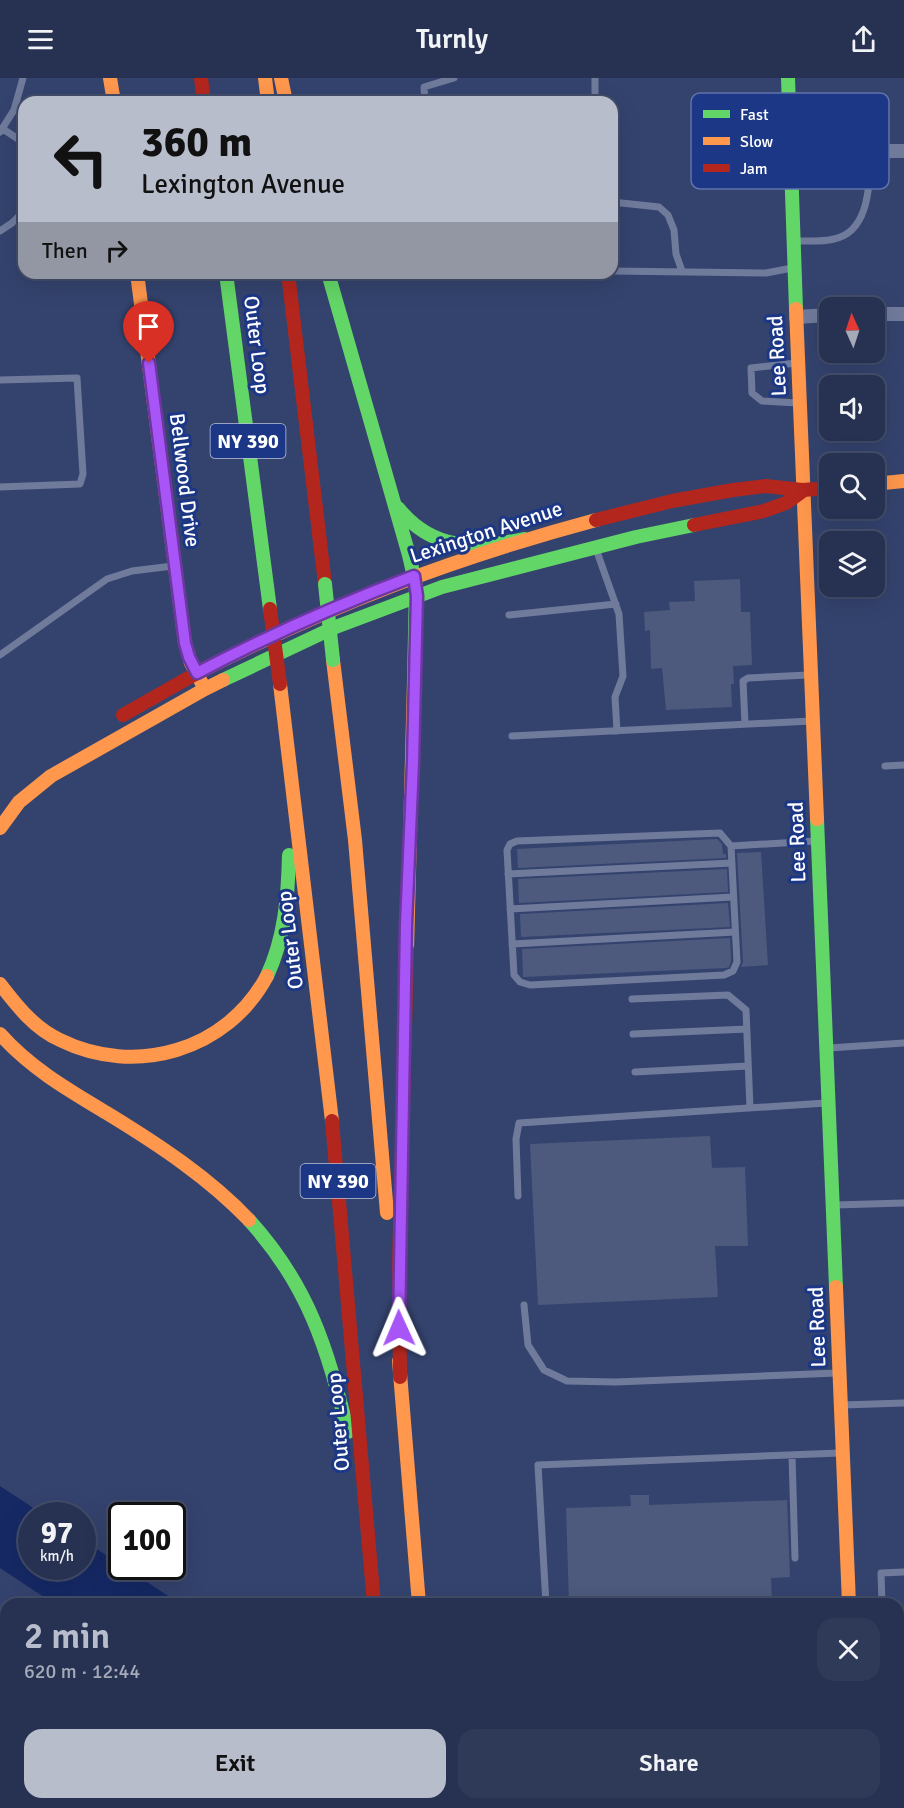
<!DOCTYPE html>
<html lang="en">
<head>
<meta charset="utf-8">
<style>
  body { margin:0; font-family:Signika,sans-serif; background:#2f3a59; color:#f1f3f6; height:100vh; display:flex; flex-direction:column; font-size:22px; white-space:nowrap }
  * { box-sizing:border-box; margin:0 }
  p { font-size:20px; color:#a4aab8 }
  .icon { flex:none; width:33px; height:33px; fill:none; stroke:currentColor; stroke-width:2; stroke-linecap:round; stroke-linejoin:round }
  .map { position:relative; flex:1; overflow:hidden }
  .details { position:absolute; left:0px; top:1520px; width:904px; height:212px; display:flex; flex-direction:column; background:#273252; border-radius:18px 18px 0 0; box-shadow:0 6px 24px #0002,0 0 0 2px #434d69 }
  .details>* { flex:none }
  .hud { position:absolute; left:18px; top:18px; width:600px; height:183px; border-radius:18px; box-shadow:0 6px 24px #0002,0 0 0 2px #434d69; background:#b8bdcc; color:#111; overflow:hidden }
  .needle { width:39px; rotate:357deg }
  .buttons { position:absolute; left:819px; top:219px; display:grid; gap:12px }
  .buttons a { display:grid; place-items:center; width:66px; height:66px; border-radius:12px; background:#273252; box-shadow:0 6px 24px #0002,0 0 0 2px #434d69; font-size:30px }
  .speed { position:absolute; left:18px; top:1424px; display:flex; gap:12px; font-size:30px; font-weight:700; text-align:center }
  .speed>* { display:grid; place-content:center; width:78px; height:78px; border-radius:50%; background:#273252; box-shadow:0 6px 24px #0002,0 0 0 2px #434d69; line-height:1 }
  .speed small { font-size:15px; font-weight:400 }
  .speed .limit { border:3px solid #111; border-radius:9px; background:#fff; color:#111 }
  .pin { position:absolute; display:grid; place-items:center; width:51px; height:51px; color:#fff; margin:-62px -26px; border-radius:50% 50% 50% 0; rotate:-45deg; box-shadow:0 0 6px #0007 }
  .pin .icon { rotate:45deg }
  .me { position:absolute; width:66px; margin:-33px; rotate:359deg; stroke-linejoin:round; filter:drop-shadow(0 0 4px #0008) }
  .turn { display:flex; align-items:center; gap:21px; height:126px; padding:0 24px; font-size:27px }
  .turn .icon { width:78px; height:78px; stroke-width:2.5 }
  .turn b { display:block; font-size:42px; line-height:51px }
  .then { display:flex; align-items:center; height:57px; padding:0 24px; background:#0003; gap:12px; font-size:22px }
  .round { display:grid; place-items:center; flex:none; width:63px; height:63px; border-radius:18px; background:#2f3a59 }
  .head { display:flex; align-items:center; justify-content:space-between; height:102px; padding:0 24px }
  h1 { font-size:36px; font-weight:600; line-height:45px; color:#b8bdcc }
  .action { display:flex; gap:12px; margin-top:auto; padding:12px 24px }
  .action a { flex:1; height:69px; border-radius:18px; background:#b8bdcc; color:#111; font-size:24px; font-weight:600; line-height:69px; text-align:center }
  .action a+a { background:#2f3a59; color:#f1f3f6 }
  header { display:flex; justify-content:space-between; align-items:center; height:78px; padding:0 24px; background:#273252; font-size:27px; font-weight:600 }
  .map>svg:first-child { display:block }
</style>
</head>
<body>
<header><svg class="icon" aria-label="menu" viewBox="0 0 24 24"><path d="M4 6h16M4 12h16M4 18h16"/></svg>Turnly<svg class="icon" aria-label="share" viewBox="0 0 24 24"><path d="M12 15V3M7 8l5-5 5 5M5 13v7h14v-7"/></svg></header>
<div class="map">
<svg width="904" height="1730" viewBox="0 0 904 1730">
  <rect width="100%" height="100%" fill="#34436e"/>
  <path fill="#162965" d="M0,1408L44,1437H32V1488H82L83,1462L179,1525H53L0,1490Z
    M362,1725H484L491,1730H369Z"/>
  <path fill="#4d5a7d" d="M740,501L741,534H750L752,587L733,588L734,606H731L732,629L666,632L662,590L651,591L650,552L645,553L644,534L670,532L669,524L695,523L694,503Z
    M717,761L722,766L723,776H726V780L518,790L517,771Z
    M761,774L768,887L741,889L743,884L737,775Z
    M727,791L728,814L519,825L518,801Z
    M728,825L730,849L521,859L520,836Z
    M730,860L731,883L729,889L726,890L523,899L522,871Z
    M710,1058L712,1090L745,1089L748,1168H715L718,1219L538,1227L530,1066Z
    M630,1417H649V1427L787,1422L790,1499L771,1500L772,1526H569L566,1430L631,1428Z"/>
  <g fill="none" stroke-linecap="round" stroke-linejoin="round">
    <path stroke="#707b9c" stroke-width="7" d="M595,0V24
      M425,24L424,9L454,0
      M3,51L24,65
      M0,54L14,32L23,0
      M612,124L659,129L668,137L674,152L676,176L682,193
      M0,153L12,145L24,133
      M796,163C808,163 822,164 834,161C871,154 869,102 872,73
      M612,193L766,195L792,190
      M549,198L586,195
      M797,285L751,290L752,315L762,323L797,325
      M0,302L77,300L83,396L80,406L0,409
      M596,471L619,536L623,598L615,619L617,653
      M509,537L616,526
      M0,577L107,501L132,493L173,488
      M745,646L743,603L748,600L808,597
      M512,658L811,643
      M885,688L904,687
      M731,768L720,755L517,763L510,766L507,772L514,897L520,904L530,907L724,897L733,893L737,884L731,768L816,763
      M508,796L732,785
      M510,831L733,819
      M512,866L735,854
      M632,921L728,917L746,932L750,1030
      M633,956L747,951
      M829,970L904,965
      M635,994L748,988
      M518,1118L516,1061L519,1045L826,1025
      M835,1127L904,1125
      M524,1227L528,1267L544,1292L567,1303L616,1304L837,1295
      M843,1327L904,1325
      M792,1377L795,1480
      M546,1526L538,1387L840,1375
      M882,1526L881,1495L904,1494
      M668,1725L676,1730"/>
    <path stroke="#707b9c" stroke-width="14" d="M791,76L852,73H904
      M874,236H904
      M796,239L830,237"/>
    <path stroke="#63d668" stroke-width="14" d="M788,0L796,231
      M226,195L270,531
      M328,195L409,477L416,508L414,603
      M398,430C433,473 474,471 524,461
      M223,602L333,550L442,509L636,459L694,447
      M817,741L836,1209
      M267,898C285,859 288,819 289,777
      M249,1142C309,1208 327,1270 348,1354
      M898,1645L904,1644"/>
    <path stroke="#ff974d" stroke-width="14" d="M110,0L114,24
      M265,0L268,24
      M281,0L286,24
      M137,195L185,565L191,585L205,611L223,602
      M796,231L817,741
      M874,406L904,403
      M333,582L355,762L387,1135
      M197,595C328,528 454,480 596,442
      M280,606L332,1043
      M0,750L19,724L51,698L205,611
      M407,871L414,603
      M0,906C17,928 34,950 60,962C135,999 227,973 267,898
      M0,956C31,991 70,1013 110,1037C159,1067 209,1100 249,1142
      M836,1209L849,1526
      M399,1283L419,1526
      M391,1725L392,1730
      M436,1725V1730"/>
    <path stroke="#b3261e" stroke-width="14" d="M201,0L204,24
      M288,195L325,506
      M596,442L672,423L733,412L766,408L802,412L830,410
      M694,447L764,433L786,425L804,412
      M123,637L197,595
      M332,1043L374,1526
      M400,1299L399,1187L407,871
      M859,1725V1730"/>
    <path stroke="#63d668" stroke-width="14" d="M325,506L333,582"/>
    <path stroke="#b3261e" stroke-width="14" d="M270,531L280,606"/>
  </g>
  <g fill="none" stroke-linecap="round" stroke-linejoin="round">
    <g stroke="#6d37a1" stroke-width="15">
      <path id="route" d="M149,285L185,565L189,579L197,595C267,558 340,526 414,498L417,518L413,684L406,847L399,1250"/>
    </g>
    <use href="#route" stroke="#a855f7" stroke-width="10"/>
  </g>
  <g text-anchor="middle" stroke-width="6" stroke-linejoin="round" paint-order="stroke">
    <g fill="#1c3786" stroke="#bbc3db" stroke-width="1.5">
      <rect x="210.5" y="346" width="75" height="34" rx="4.5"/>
      <rect x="300.5" y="1086" width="75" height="34" rx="4.5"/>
    </g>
    <g font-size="20" font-weight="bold" fill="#fff">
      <text x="248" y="370">NY 390</text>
      <text x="338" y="1110">NY 390</text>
    </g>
    <g font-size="21" fill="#fff" stroke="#1c3786">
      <text transform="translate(257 267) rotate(83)" y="7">Outer Loop</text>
      <text transform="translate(777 278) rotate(-93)" y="7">Lee Road</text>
      <text transform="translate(185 402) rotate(83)" y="7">Bellwood Drive</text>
      <text transform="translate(486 454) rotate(-18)" y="7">Lexington Avenue</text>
      <text transform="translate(797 764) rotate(-92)" y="7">Lee Road</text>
      <text transform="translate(290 862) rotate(-97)" y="7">Outer Loop</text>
      <text transform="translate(817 1249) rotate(-92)" y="7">Lee Road</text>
      <text transform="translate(338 1344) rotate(-95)" y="7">Outer Loop</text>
    </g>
  </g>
  <rect x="691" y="15" width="198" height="96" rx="9" fill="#1c3786" stroke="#6073aa" stroke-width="1.5"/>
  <rect x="703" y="32" width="27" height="8" fill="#63d668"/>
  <rect x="703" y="59" width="27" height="8" fill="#ff974d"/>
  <rect x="703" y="86" width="27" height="8" fill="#b3261e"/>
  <g font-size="16" fill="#fff">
    <text x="740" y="42">Fast</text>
    <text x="740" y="69">Slow</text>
    <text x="740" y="96">Jam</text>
  </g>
</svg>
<div class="buttons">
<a><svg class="needle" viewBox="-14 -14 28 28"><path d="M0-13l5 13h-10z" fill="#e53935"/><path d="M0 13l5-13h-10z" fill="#a4aab8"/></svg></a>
<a><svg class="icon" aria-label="sound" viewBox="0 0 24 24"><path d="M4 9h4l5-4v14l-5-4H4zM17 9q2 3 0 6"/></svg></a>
<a><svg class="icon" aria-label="search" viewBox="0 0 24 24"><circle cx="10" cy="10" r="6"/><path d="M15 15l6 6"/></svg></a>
<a><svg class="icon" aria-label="layers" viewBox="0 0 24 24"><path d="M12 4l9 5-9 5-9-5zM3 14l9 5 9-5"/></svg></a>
</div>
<div class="speed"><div>97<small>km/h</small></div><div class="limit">100</div></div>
<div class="pin" style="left:149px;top:285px;background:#d93025"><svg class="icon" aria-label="arrive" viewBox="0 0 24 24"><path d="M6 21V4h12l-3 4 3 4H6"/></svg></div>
<svg class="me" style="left:399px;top:1250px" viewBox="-20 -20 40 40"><path d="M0-17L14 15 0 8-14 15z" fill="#a855f7" stroke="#fff" stroke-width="4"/></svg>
<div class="hud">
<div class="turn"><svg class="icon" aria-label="left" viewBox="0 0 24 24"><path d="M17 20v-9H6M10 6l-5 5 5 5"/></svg><div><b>360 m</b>Lexington Avenue</div></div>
<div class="then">Then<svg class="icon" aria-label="right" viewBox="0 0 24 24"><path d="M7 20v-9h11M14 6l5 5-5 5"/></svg></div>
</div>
<section class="details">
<div class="head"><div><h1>2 min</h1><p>620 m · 12:44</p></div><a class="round"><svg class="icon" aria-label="close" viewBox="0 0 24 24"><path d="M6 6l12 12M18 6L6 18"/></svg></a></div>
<div class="action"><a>Exit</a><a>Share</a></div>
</section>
</div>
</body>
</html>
